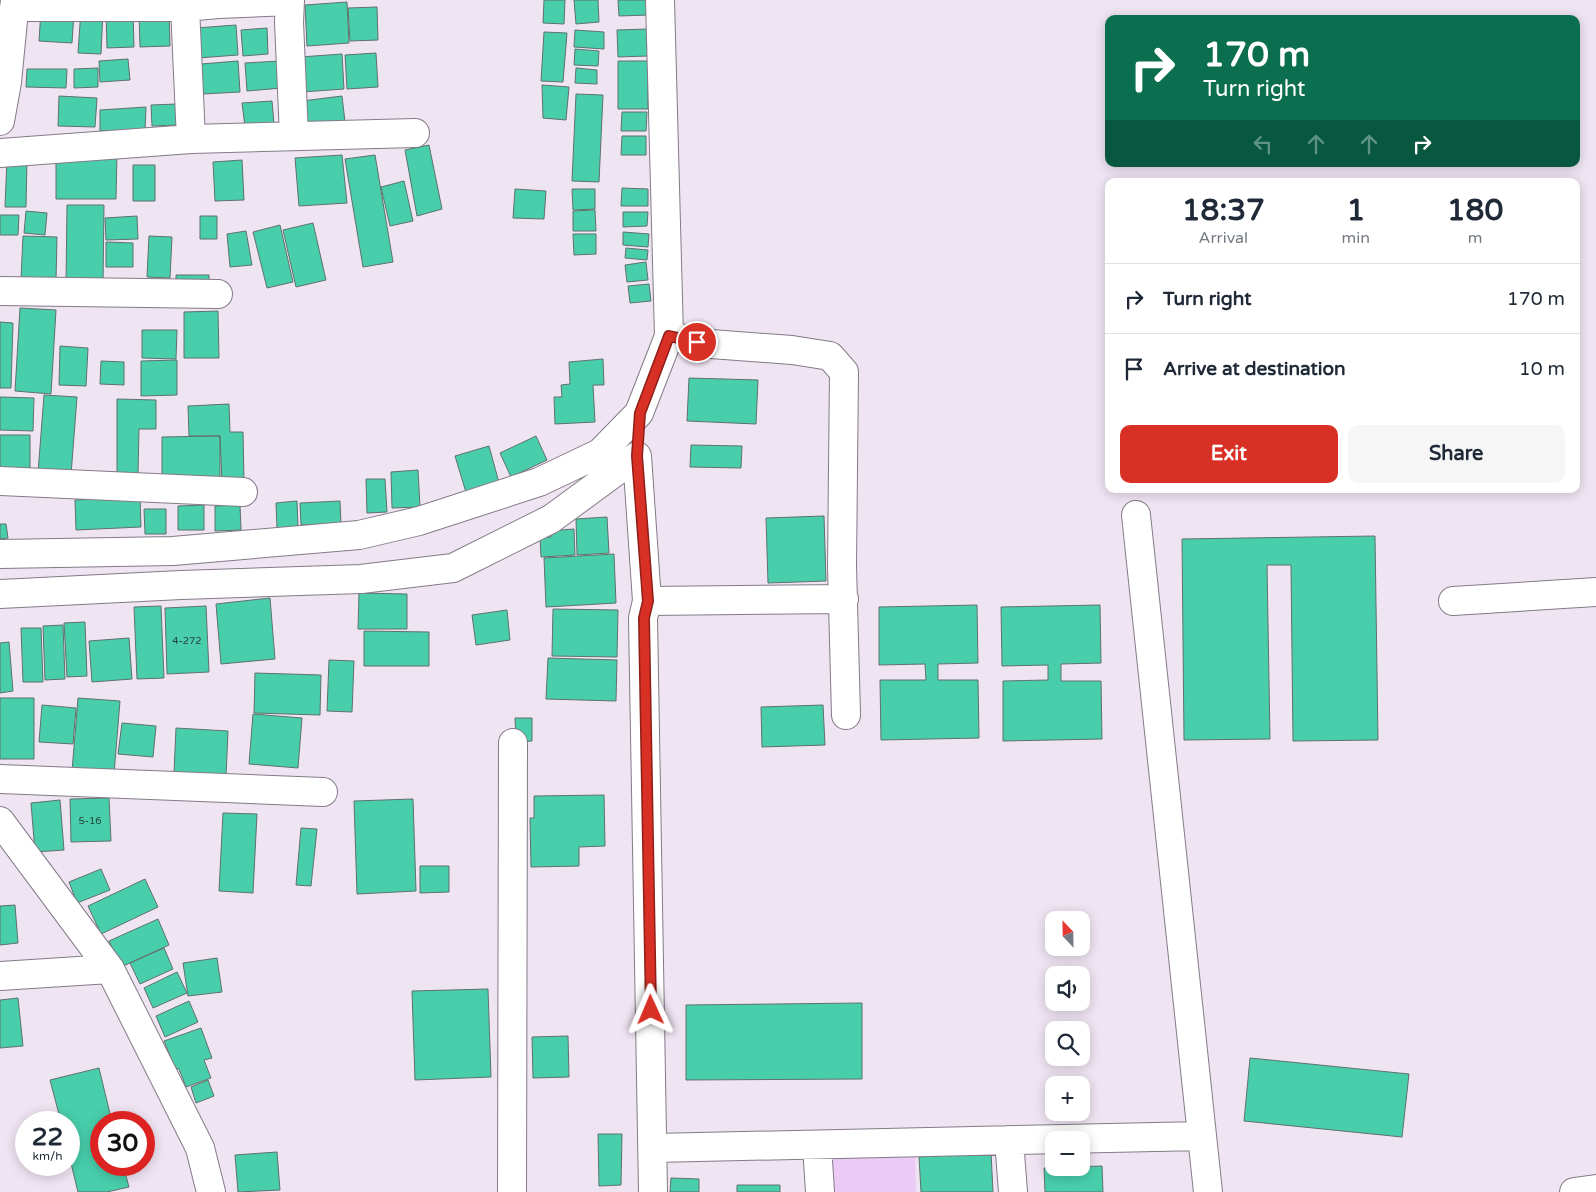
<!DOCTYPE html>
<html lang="en">
<head>
<meta charset="utf-8">
<style>
  body { margin:0; font-family:"Varela Round",sans-serif; background:#f6f6f7; color:#1f2937; height:100vh; display:flex; flex-direction:column; font-size:19px; white-space:nowrap }
  * { box-sizing:border-box; margin:0 }
  p { font-size:16px; color:#747a83 }
  .icon { flex:none; width:28px; height:28px; fill:none; stroke:currentColor; stroke-width:2; stroke-linecap:round; stroke-linejoin:round }
  .map { position:relative; flex:1; overflow:hidden }
  .drawer { position:absolute; left:1105px; top:178px; width:475px; height:315px; display:flex; flex-direction:column; background:#fff; border-radius:10px; box-shadow:0 2px 12px #0003 }
  .drawer>* { flex:none }
  .top-card { position:absolute; left:1105px; top:15px; width:475px; height:152px; border-radius:10px; box-shadow:0 2px 12px #0003; background:#0b6e4f; color:#fff; overflow:hidden }
  .needle { width:32px; rotate:338deg }
  .controls { position:absolute; left:1045px; top:911px; display:grid; gap:10px }
  .controls a { display:grid; place-items:center; width:45px; height:45px; border-radius:10px; background:#fff; box-shadow:0 2px 12px #0003; font-size:25px }
  .speed { position:absolute; left:15px; top:1111px; display:flex; gap:10px; font-size:25px; font-weight:700; text-align:center }
  .speed>* { display:grid; place-content:center; width:65px; height:65px; border-radius:50%; background:#fff; box-shadow:0 2px 12px #0003; line-height:1 }
  .speed small { font-size:12px; font-weight:400 }
  .speed .limit { border:8px solid #d22; background:#fff; color:#111 }
  .pin { position:absolute; display:grid; place-items:center; width:42px; height:42px; color:#fff; margin:-21px; border:2px solid #fff; border-radius:50%; box-shadow:0 1px 5px #0007 }
  .me { position:absolute; width:55px; margin:-28px; rotate:359deg; stroke-linejoin:round; filter:drop-shadow(0 0 4px #0008) }
  .turn { display:flex; align-items:center; gap:18px; height:105px; padding:0 15px; font-size:22px }
  .turn .icon { width:65px; height:65px; stroke-width:2.5 }
  .turn b { display:block; font-size:35px; line-height:42px }
  .lanes { display:flex; align-items:center; height:48px; padding:0 15px; background:#0003; justify-content:center; gap:25px; direction:ltr }
  .lanes .off { opacity:.35 }
  .eta { display:flex; justify-content:space-evenly; align-items:center; height:85px; text-align:center }
  .eta b { font-size:30px; font-weight:700; line-height:35px }
  .button { display:flex; gap:10px; margin-top:auto; padding:10px 15px }
  .button a { flex:1; height:58px; border-radius:10px; background:#d93025; color:#fff; font-size:20px; font-weight:700; line-height:58px; text-align:center }
  .button a+a { background:#f6f6f7; color:#1f2937 }
  ul { padding:0; list-style:none }
  li { display:flex; align-items:center; gap:15px; height:70px; padding:0 15px; border-top:1px solid #e0e1e3 }
  li div { flex:1 }
  li b { display:block; font-size:19px }
  li em { font-style:normal }
  .map>svg:first-child { display:block }
</style>
</head>
<body>
<div class="map">
<svg width="1596" height="1192" viewBox="0 0 1596 1192">
  <rect width="100%" height="100%" fill="#efe4f2"/>
  <path fill="#ebcbf6" d="M915,1149L916,1192H825L832,1151Z"/>
  <path fill="#48ceab" stroke="#5f716b" d="M544,0H565L564,24L543,23Z
    M574,0H598L599,22L576,24Z
    M618,0H648L649,15L619,16Z
    M347,2L349,43L307,46L305,5Z
    M377,7L378,40L350,41L348,8Z
    M81,9L103,11L101,54L78,53Z
    M41,10L74,12L72,43L39,41Z
    M133,10L134,47L107,48L106,11Z
    M169,12L170,46L140,47L139,13Z
    M236,25L238,55L198,58L196,28Z
    M267,28L268,54L243,56L241,30Z
    M647,29L648,56L618,57L617,30Z
    M575,30L604,32V49L574,47Z
    M544,32L567,33L563,82L541,81Z
    M575,49L599,51L598,66L574,65Z
    M376,53L378,87L347,89L345,55Z
    M342,54L344,89L302,92L300,57Z
    M128,59L130,80L100,82L99,61Z
    M238,61L240,92L203,94L201,64Z
    M280,61L282,88L247,91L245,63Z
    M618,61H648V109H618Z
    M98,68V87L74,88V69Z
    M576,68L597,70V84L575,83Z
    M27,69H67L66,88L26,87Z
    M542,85L569,87L566,120L543,118Z
    M576,94L603,95L599,182L572,181Z
    M59,96L97,98L95,127L58,126Z
    M342,96L345,122L306,127L302,101Z
    M272,101L274,124L245,127L242,103Z
    M177,104L178,125L152,126L151,105Z
    M146,107L145,131H100V110Z
    M622,112H647L646,131H621Z
    M622,136H646V155H621Z
    M429,145L442,209L417,216L405,150Z
    M56,153H117L116,199H56Z
    M342,155L347,203L299,206L295,158Z
    M375,155L393,262L363,267L345,159Z
    M7,159L27,160L26,207H5Z
    M242,160L244,200L215,201L213,162Z
    M133,165H155V201H133Z
    M404,181L413,221L390,226L381,187Z
    M622,188L648,189V206H621Z
    M515,189L546,191L544,219L513,218Z
    M572,189H595V209L573,210Z
    M67,205H104L103,284H66Z
    M595,210L596,231H573V211Z
    M26,211L47,213L45,235L24,233Z
    M623,212H648L647,226L623,227Z
    M0,215H19L18,235H0Z
    M137,216L138,239L106,240L105,218Z
    M200,216H217V239H200Z
    M313,223L326,280L296,287L283,230Z
    M280,225L293,282L267,288L253,232Z
    M246,231L252,265L230,267L227,234Z
    M623,232L649,234L648,247L623,245Z
    M573,234H596V254L574,255Z
    M23,236L57,237L56,281L21,279Z
    M149,236L172,237L170,278L147,277Z
    M106,242L133,243V267H106Z
    M626,248L648,250L647,260L625,258Z
    M646,262L648,280L627,282L625,265Z
    M176,275H209V291H176Z
    M649,284L651,301L630,303L628,286Z
    M20,308L56,310L51,394L15,391Z
    M218,311L219,358H184V312Z
    M0,322L13,323L11,388H0Z
    M142,330H177L176,359L142,358Z
    M60,346L88,348L86,386L59,385Z
    M603,359L604,385H593L595,422L555,424L554,397H562L561,385L570,384L569,362Z
    M177,360V395L141,396V361Z
    M101,361L124,362V385L100,384Z
    M689,378L758,380L756,424L687,421Z
    M44,395L77,397L71,475L38,473Z
    M0,397L34,398L33,431L0,430Z
    M117,399L156,400V429H139L138,474L117,473Z
    M229,404L230,432H243L244,482L222,483L220,436H189L188,406Z
    M0,435H30V473H0Z
    M220,436V485L162,486V437Z
    M536,436L547,460L511,477L500,453Z
    M691,445L742,446L741,468L690,467Z
    M489,446L501,490L468,499L455,456Z
    M418,470L420,507L392,508L391,472Z
    M366,479H385L387,512L367,513Z
    M140,497L141,527L76,530L75,500Z
    M297,501L298,527L277,528L276,503Z
    M340,501L341,524L301,525L300,503Z
    M204,505V530H178V506Z
    M240,505L241,530L215,531V506Z
    M144,509H166V534H145Z
    M824,516L826,581L768,583L766,518Z
    M607,517L609,553L577,555L576,519Z
    M0,524H6L8,538L0,539Z
    M574,529L575,555L541,557L540,538L551,537L550,531Z
    M1375,536L1378,740L1293,741L1291,565H1267L1270,739L1184,740L1182,539Z
    M614,554L616,603L546,607L544,558Z
    M359,593L407,594V629H358Z
    M270,598L275,659L221,664L216,604Z
    M977,605L978,663L938,664V680H978L979,738L881,740L880,680H926L925,664L879,665V607Z
    M1100,605L1101,663L1061,664V681H1101L1102,739L1003,741V681L1048,680V665L1002,666L1001,607Z
    M161,606L164,678L137,679L134,607Z
    M206,606L209,672L167,674L165,608Z
    M553,609L618,610L617,657L552,656Z
    M507,610L510,640L476,645L472,615Z
    M85,622L87,676L67,677L64,623Z
    M63,625L65,679L45,680L43,626Z
    M21,628H41L43,682H23Z
    M364,631L429,632V666H364Z
    M129,638L132,679L92,682L89,641Z
    M9,642L13,691L0,693V643Z
    M548,658L617,660L616,701L546,699Z
    M329,660L354,661L352,712L327,711Z
    M255,673L321,675L320,715L254,713Z
    M0,698H34V759H0Z
    M78,698L120,701L114,774L72,771Z
    M42,705L76,708L73,744L39,742Z
    M823,705L825,745L762,747L761,707Z
    M253,714L302,718L298,768L249,764Z
    M515,718H532V741L516,742Z
    M122,723L156,726L153,757L118,754Z
    M176,728L228,731L226,776L174,773Z
    M604,795L605,846L579,847V866L531,867L530,818H534V796Z
    M109,798L111,841L71,842L70,799Z
    M413,799L416,891L357,894L354,801Z
    M60,800L64,850L35,852L31,803Z
    M223,813L257,814L253,893L219,891Z
    M301,828L317,829L311,886L296,885Z
    M420,866H449V892L420,893Z
    M101,869L110,890L77,903L69,882Z
    M145,879L158,907L101,934L88,906Z
    M15,905L18,943L0,945V906Z
    M158,919L169,945L121,967L109,941Z
    M164,948L173,969L140,984L130,963Z
    M217,958L222,992L188,996L183,963Z
    M177,972L187,993L153,1008L144,988Z
    M488,989L491,1077L415,1080L412,991Z
    M18,998L23,1046L0,1048V1000Z
    M189,1001L198,1022L165,1037L156,1016Z
    M862,1003V1079L686,1080V1005Z
    M201,1028L212,1058L204,1060L211,1078L186,1087L179,1069L175,1068L164,1041Z
    M568,1036L569,1077L533,1078L532,1037Z
    M1250,1058L1409,1074L1402,1137L1244,1121Z
    M99,1068L112,1122H101V1165H123L129,1187L107,1192H78L69,1155V1122H61L50,1080Z
    M208,1080L214,1096L196,1103L191,1087Z
    M598,1134H622L621,1185L599,1186Z
    M277,1152L280,1190L238,1192L235,1155Z
    M991,1152L993,1192H921L919,1157Z
    M1102,1166L1103,1192H1045L1044,1168Z
    M671,1178L699,1179V1192H670Z
    M737,1185H780V1192H737Z"/>
  <g fill="none" stroke-linecap="round" stroke-linejoin="round">
    <g stroke="#847a87" stroke-width="30">
      <path id="minor" d="M290,0L289,22L294,136
        M218,4L290,1
        M14,7H185L218,4V0
        M185,7L191,139
        M0,121L7,82L15,0
        M0,153L191,139L415,133
        M0,291L218,294
        M669,336L711,344L792,350L830,356L844,372L842,566L846,715
        M0,481L243,492
        M1136,515L1208,1192
        M0,554L173,551L359,535L419,521L539,482L600,453L639,413L669,336L660,0
        M0,594L181,585L361,579L453,568L551,519L637,456L647,601L643,618L653,1192
        M647,601L844,599
        M1453,601L1596,592
        M0,779L323,792
        M0,821L110,969L200,1148L211,1192
        M0,976L110,969
        M1009,1140L1013,1192
        M817,1145L820,1192
        M654,1148L1202,1136
        M512,1192L513,743
        M1574,1192L1596,1189"/>
    </g>
    <use href="#minor" stroke="#fff" stroke-width="28"/>
  </g>
  <g fill="none" stroke-linecap="round" stroke-linejoin="round">
    <g stroke="#8d1f18" stroke-width="12">
      <path id="route" d="M651,1010L644,618L648,601L637,456L640,413L669,336L697,342"/>
    </g>
    <use href="#route" stroke="#d93025" stroke-width="9"/>
  </g>
  <g text-anchor="middle" stroke-width="4" stroke-linejoin="round" paint-order="stroke">
    <g font-size="10" fill="#23423e">
      <text x="187" y="644">4-272</text>
      <text x="90" y="824">5-16</text>
    </g>
  </g>
</svg>
<div class="controls">
<a><svg class="needle" viewBox="-14 -14 28 28"><path d="M0-13l5 13h-10z" fill="#e53935"/><path d="M0 13l5-13h-10z" fill="#747a83"/></svg></a>
<a><svg class="icon" aria-label="sound" viewBox="0 0 24 24"><path d="M4 9h4l5-4v14l-5-4H4zM17 9q2 3 0 6"/></svg></a>
<a><svg class="icon" aria-label="search" viewBox="0 0 24 24"><circle cx="10" cy="10" r="6"/><path d="M15 15l6 6"/></svg></a>
<a>+</a>
<a>−</a>
</div>
<div class="speed"><div>22<small>km/h</small></div><div class="limit">30</div></div>
<div class="pin" style="left:697px;top:342px;background:#d93025"><svg class="icon" aria-label="arrive" viewBox="0 0 24 24"><path d="M6 21V4h12l-3 4 3 4H6"/></svg></div>
<svg class="me" style="left:651px;top:1010px" viewBox="-20 -20 40 40"><path d="M0-17L14 15 0 8-14 15z" fill="#d93025" stroke="#fff" stroke-width="4"/></svg>
<div class="top-card">
<div class="turn"><svg class="icon" aria-label="right" viewBox="0 0 24 24"><path d="M7 20v-9h11M14 6l5 5-5 5"/></svg><div><b>170 m</b>Turn right</div></div>
<div class="lanes"><svg class="icon off" aria-label="left" viewBox="0 0 24 24"><path d="M17 20v-9H6M10 6l-5 5 5 5"/></svg><svg class="icon off" aria-label="ahead" viewBox="0 0 24 24"><path d="M12 20V5M6 11l6-6 6 6"/></svg><svg class="icon off" aria-label="ahead" viewBox="0 0 24 24"><path d="M12 20V5M6 11l6-6 6 6"/></svg><svg class="icon" aria-label="right" viewBox="0 0 24 24"><path d="M7 20v-9h11M14 6l5 5-5 5"/></svg></div>
</div>
<section class="drawer">
<div class="eta">
<div><b>18:37</b><p>Arrival</p></div>
<div><b>1</b><p>min</p></div>
<div><b>180</b><p>m</p></div>
</div>
<ul>
<li><svg class="icon" aria-label="right" viewBox="0 0 24 24"><path d="M7 20v-9h11M14 6l5 5-5 5"/></svg><div><b>Turn right</b></div><em>170 m</em></li>
<li><svg class="icon" aria-label="arrive" viewBox="0 0 24 24"><path d="M6 21V4h12l-3 4 3 4H6"/></svg><div><b>Arrive at destination</b></div><em>10 m</em></li>
</ul>
<div class="button"><a>Exit</a><a>Share</a></div>
</section>
</div>
</body>
</html>
